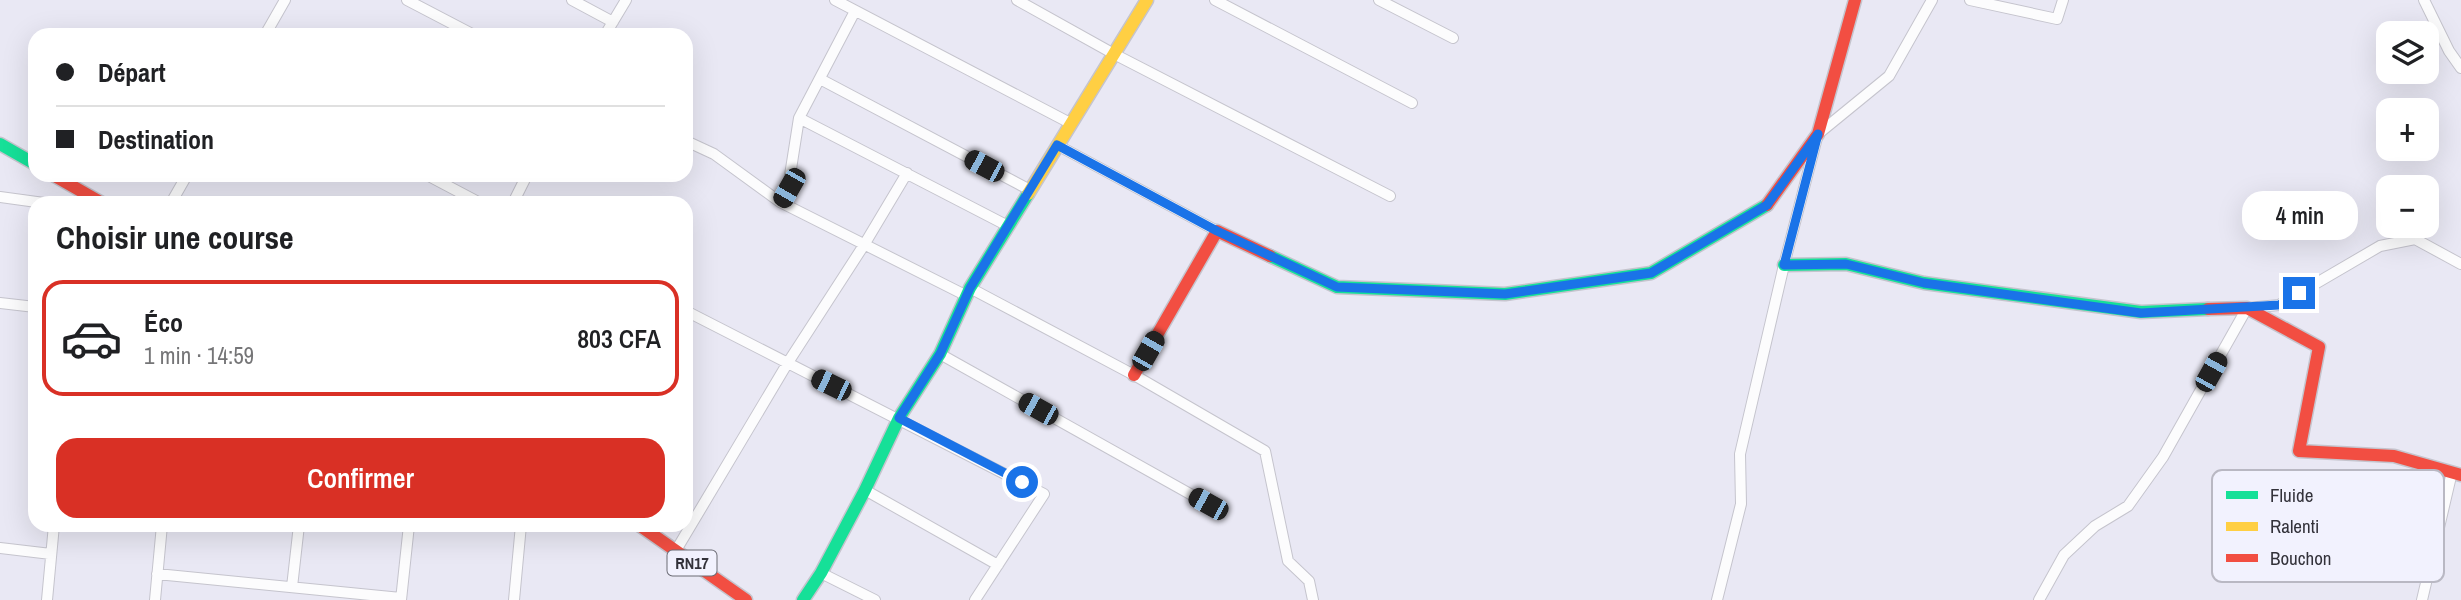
<!DOCTYPE html>
<html lang="fr">
<meta charset="utf-8">
<style>
:root{--surface:#fff;--page:#f2f2f2;--text:#202124;--muted:#757577;--line:#e0e0e0;--accent:#d93025}
body{margin:0;font-family:"Archivo Narrow",sans-serif;background:var(--page);color:var(--text);height:100vh;display:flex;flex-direction:column;font-size:26px;white-space:nowrap}
*{box-sizing:border-box;margin:0}
p{font-size:23px;color:var(--muted)}
.icon{flex:none;width:38px;height:38px;fill:none;stroke:currentColor;stroke-width:2;stroke-linecap:round;stroke-linejoin:round}
.map{position:relative;flex:1;overflow:hidden}
.side{position:absolute;left:28px;top:196px;width:665px;height:336px;display:flex;flex-direction:column;background:var(--surface);border-radius:21px;box-shadow:0 7px 28px #0002}
.side>*{flex:none}
.banner{position:absolute;left:28px;top:28px;width:665px;height:154px;border-radius:21px;box-shadow:0 7px 28px #0002;display:grid;align-content:center;height:154px;padding:0 28px;background:var(--surface)}
.tools{position:absolute;left:2376px;top:21px;display:grid;gap:14px}
.tools a{display:grid;place-items:center;width:63px;height:63px;border-radius:14px;background:var(--surface);box-shadow:0 7px 28px #0002;font-size:35px}
.end{position:absolute;width:32px;height:32px;margin:-16px;border:9px solid #1a73e8;background:#fff;box-shadow:0 0 0 4px #fff}
.from{border-radius:50%}
.bubble{position:absolute;height:49px;border-radius:21px;background:var(--surface);box-shadow:0 7px 28px #0002;font-size:23px;font-weight:600;line-height:49px;text-align:center}
.car{position:absolute;width:21px;height:42px;margin:-21px -10px;border-radius:9px;box-shadow:0 0 5px 2px #0007;background:linear-gradient(#222 24%,#8ab4d8 0 40%,#222 0 76%,#8ab4d8 0 86%,#222 0)}
.banner b{display:flex;align-items:center;gap:24px;height:66px;font-size:26px}
.banner b+b{border-top:2px solid var(--line)}
.banner i{width:18px;height:18px;background:var(--text)}
ul{padding:0;list-style:none}
li{display:flex;align-items:center;gap:21px;height:116px;margin:0 14px 10px;padding:0 14px;border:4px solid transparent;border-radius:21px}
li div{flex:1}
li b{display:block;font-size:26px}
li em{font-style:normal;font-weight:600}
li.on{border-color:var(--accent)}
li>.icon{width:63px;height:63px;stroke-width:1.5}
h2{padding:0 28px;font-size:32px;line-height:84px}
.action{display:flex;gap:14px;margin-top:auto;padding:14px 28px}
.action a{flex:1;height:80px;border-radius:21px;background:var(--accent);color:#fff;font-size:28px;font-weight:600;line-height:80px;text-align:center}
.map>svg:first-child{display:block}
</style>
<div class="map">
<svg width="2461" height="600" viewBox="0 0 2461 600">
<rect width="100%" height="100%" fill="#e9e8f4"/>
<g fill="none" stroke-linecap="round" stroke-linejoin="round">
<g stroke="#c5c4cd" stroke-width="12">
<path id="street" d="M407,0L474,35
M572,0L613,22
M835,0L1070,123
M1017,0L1114,54L1390,196
M1215,0L1412,103
M1379,0L1453,38
M1970,0L2057,19L2063,0
M2424,0L2449,51L2461,68
M855,11L799,118L1008,226
M265,35L285,0
M605,35L626,0
M820,79L1030,190
M686,141L714,154L780,202L967,296
M1057,145L1217,231
M427,175L480,203
M0,197L44,203
M780,202L788,188L799,118
M171,203L187,175
M513,203L527,175
M970,288L1134,375L1265,451L1288,561L1309,581L1313,600
M0,303L35,307
M686,311L1044,494L975,600
M940,354L1208,504
M865,490L998,565
M0,548L51,554
M675,552L787,364L864,245L907,173
M821,573L875,600
M157,574L401,598
M292,587L299,525
M47,600L54,525
M155,600L162,525
M401,600L409,525
M514,600L521,525
M1717,600L1741,504L1740,454L1784,265L1818,134L1889,76L1932,0
M2039,600L2064,555L2095,526L2128,506L2163,457L2247,308L2279,305L2380,246L2415,239L2461,264
M2422,600L2452,472"/>
</g>
<g stroke="#c5c4cd" stroke-width="15">
<path id="fast" d="M0,144L35,164
M1270,256L1337,287L1505,294L1651,273L1767,205
M1784,265L1846,264L1924,283L2141,312L2208,309
M803,600L821,573L865,490L899,418L940,354L970,288L1028,194"/>
</g>
<g stroke="#c5c4cd" stroke-width="15">
<path id="slow" d="M1028,194L1147,0"/>
</g>
<g stroke="#c5c4cd" stroke-width="15">
<path id="jam" d="M53,175L102,203
M1767,205L1818,134L1855,0
M2208,309L2247,308L2319,347L2299,451L2394,456L2461,475
M1134,375L1217,231L1270,256
M639,525L746,600"/>
</g>
<use href="#street" stroke="#fcfcfd" stroke-width="10"/>
<use href="#fast" stroke="#16e098" stroke-width="12"/>
<use href="#slow" stroke="#ffcf43" stroke-width="12"/>
<use href="#jam" stroke="#f24e42" stroke-width="12"/>
</g>
<g fill="none" stroke-linecap="round" stroke-linejoin="round">
<path stroke="#1a73e8" stroke-width="9" d="M1022,482L899,418L940,354L970,288L1057,145L1217,231L1337,287L1505,294L1651,273L1767,205L1818,134L1784,265L1846,264L1924,283L2141,313L2279,305L2299,293"/>
</g>
<g text-anchor="middle" dominant-baseline="central" stroke-width="7" stroke-linejoin="round" paint-order="stroke">
<rect fill="#f2f2fe" stroke="#6c6c75" stroke-width="2" x="667.5" y="550.5" width="49" height="25" rx="5"/>
<g font-size="16" font-weight="bold" fill="#33323a">
<text x="692" y="563">RN17</text>
</g>
</g>
<rect x="2212" y="470" width="232" height="112" rx="10" fill="#f2f2fe" stroke="#b9b8c3" stroke-width="2"/>
<rect x="2226" y="491" width="32" height="8" fill="#16e098"/>
<rect x="2226" y="522" width="32" height="9" fill="#ffcf43"/>
<rect x="2226" y="554" width="32" height="8" fill="#f24e42"/>
<g font-size="19" fill="#33323a">
<text x="2270" y="502">Fluide</text>
<text x="2270" y="533">Ralenti</text>
<text x="2270" y="565">Bouchon</text>
</g>
</svg>
<div class="tools">
<a><svg class="icon" aria-label="layers" viewBox="0 0 24 24"><path d="M12 4l9 5-9 5-9-5zM3 14l9 5 9-5"/></svg></a>
<a>+</a>
<a>−</a>
</div>
<i class="end from" style="left:1022px;top:482px"></i>
<i class="end" style="left:2299px;top:293px"></i>
<div class="bubble" style="left:2242px;top:191px;width:116px">4 min</div>
<i class="car" style="left:984px;top:166px;rotate:298deg"></i>
<i class="car" style="left:789px;top:188px;rotate:210deg"></i>
<i class="car" style="left:1148px;top:351px;rotate:30deg"></i>
<i class="car" style="left:2211px;top:372px;rotate:29deg"></i>
<i class="car" style="left:831px;top:385px;rotate:296deg"></i>
<i class="car" style="left:1038px;top:409px;rotate:299deg"></i>
<i class="car" style="left:1208px;top:504px;rotate:299deg"></i>
<div class="banner">
<b><i class="from"></i>Départ</b>
<b><i></i>Destination</b>
</div>
<section class="side">
<h2>Choisir une course</h2>
<ul>
<li class="on"><svg class="icon" aria-label="car" viewBox="0 0 24 24"><path d="M5 17H2v-5l4-1 3-4h7l3 4 3 1v5h-3M9 17h6M6 11h13"/><circle cx="7" cy="17" r="2"/><circle cx="17" cy="17" r="2"/></svg><div><b>Éco</b><p>1 min · 14:59</p></div><em>803 CFA</em></li>
</ul>
<div class="action"><a>Confirmer</a></div>
</section>
</div>
